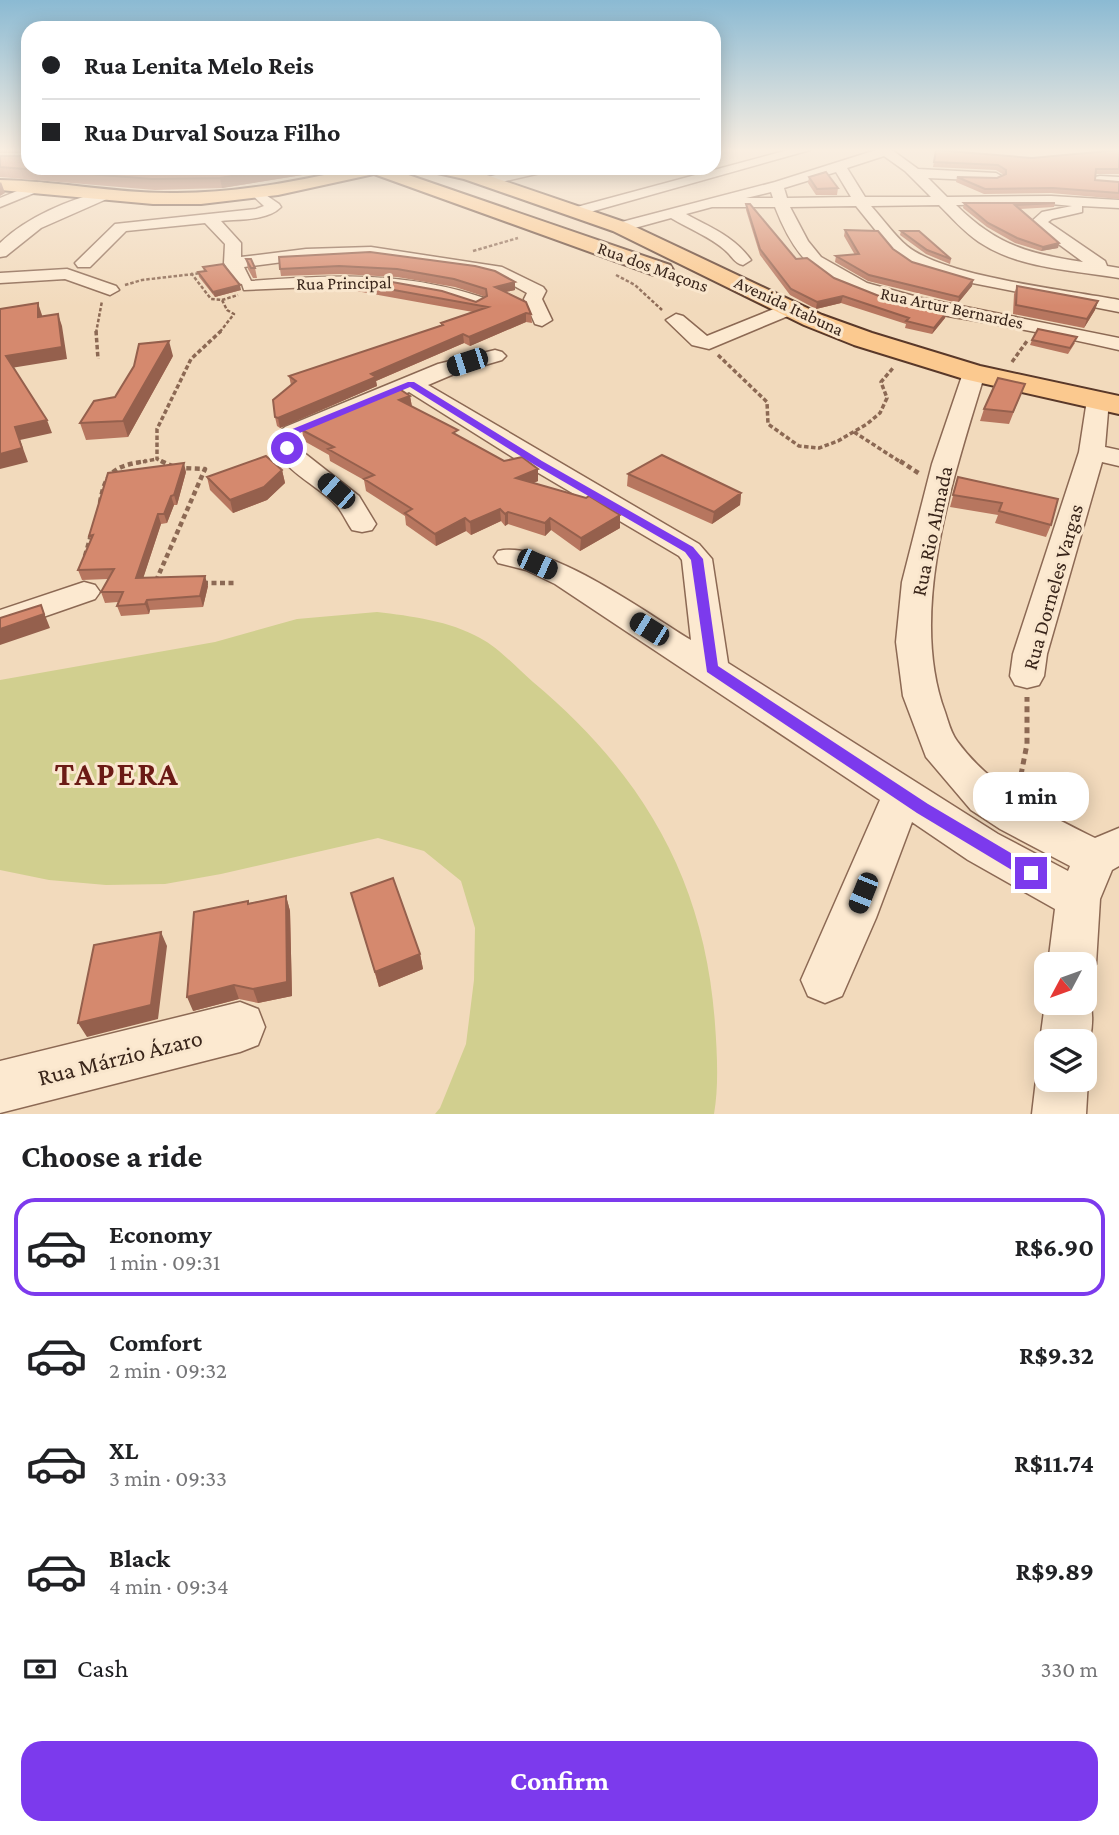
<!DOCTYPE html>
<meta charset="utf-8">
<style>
:root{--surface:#fff;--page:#f2f2f2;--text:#202124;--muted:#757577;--line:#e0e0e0;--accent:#7c3aed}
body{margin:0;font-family:"Crimson Pro",serif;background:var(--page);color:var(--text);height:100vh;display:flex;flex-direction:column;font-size:26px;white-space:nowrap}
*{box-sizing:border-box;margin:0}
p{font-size:23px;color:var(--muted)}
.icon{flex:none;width:38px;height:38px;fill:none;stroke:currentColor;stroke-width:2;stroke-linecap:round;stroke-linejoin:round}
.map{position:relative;height:1114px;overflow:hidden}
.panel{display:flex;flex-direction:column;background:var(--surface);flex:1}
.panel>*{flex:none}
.guide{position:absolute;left:21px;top:21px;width:700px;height:154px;border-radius:21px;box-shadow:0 4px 18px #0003;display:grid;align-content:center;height:154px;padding:0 21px;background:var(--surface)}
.needle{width:46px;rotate:229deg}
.fabs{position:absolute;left:1034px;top:952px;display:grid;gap:14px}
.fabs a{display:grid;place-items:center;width:63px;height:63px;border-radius:14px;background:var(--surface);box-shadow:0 4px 18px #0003;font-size:35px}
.end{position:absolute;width:32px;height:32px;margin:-16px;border:9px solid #7c3aed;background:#fff;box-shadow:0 0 0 4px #fff}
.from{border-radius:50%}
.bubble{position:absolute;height:49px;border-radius:21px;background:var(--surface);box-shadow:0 4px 18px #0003;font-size:23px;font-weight:700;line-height:49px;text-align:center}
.car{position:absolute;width:21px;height:42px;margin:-21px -10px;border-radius:9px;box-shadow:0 0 5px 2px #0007;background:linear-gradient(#222 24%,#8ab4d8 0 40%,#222 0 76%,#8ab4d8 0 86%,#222 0)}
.guide b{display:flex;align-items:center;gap:24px;height:66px;font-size:26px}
.guide b+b{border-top:2px solid var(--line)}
.guide i{width:18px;height:18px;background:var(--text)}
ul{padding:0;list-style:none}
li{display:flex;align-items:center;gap:21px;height:98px;margin:0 14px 10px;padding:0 7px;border:4px solid transparent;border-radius:21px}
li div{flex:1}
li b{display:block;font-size:26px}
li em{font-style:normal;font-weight:700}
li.current{border-color:var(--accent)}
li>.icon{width:63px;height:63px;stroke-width:1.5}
h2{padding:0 21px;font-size:32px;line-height:84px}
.pay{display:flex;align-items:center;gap:18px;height:77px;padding:0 21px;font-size:26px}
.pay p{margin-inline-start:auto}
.action{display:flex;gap:14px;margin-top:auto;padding:14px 21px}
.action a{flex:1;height:80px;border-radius:21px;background:var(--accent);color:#fff;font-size:28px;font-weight:700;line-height:80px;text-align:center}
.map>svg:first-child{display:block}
</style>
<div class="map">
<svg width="1119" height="1114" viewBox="0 0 1119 1114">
<rect width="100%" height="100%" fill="#f2dabc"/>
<path fill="#d1cf8f" d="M377,612C411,616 450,621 480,638C499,648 517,668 533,682C643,774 705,880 715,1024C717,1052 719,1086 714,1114H435L440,1108L466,1044L474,980L475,928L461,881L424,851L378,838L221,874L165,884L106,885L49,880L0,870V680L215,642L297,619Z"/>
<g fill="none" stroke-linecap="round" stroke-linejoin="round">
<g stroke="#8c6954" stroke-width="3">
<path id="minor" d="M788,150H810L583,214H573L571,211L573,208Z
M876,150H892L918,169L996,173L1003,177L996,181L928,178L947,197L1051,196L1119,200V208L1082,206V212L1052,219L1048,222L1105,261L1107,266L1119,268V278C1073,270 1019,269 979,242C964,232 952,218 939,205L871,206C883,219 894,235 907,246C945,277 1067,290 1119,300V312L957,280L912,265L894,253L856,206L790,207L808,241L821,257L867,283L921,298L1119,338V350C1079,341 1039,332 998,325C942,314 861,306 815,269C796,254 784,230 775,207H712L686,214C711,228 734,236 751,260L743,265C734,263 732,256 726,251C711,237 689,229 671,218L620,232L612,227L614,224L775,182ZM884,156L905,171L931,197H865L847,168ZM836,172L851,197L787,198L784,188ZM771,192L773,198H746ZM1051,204L1072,206L1042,212L1032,221L1034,226L1083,262C1029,254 996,245 956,205Z
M941,150H1111L1105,154L1030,160L947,154Z
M527,168H551L549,171L488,185L481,181L483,178Z
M1100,176L1119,177V185L1095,183V177Z
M39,182L44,183V189L0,207V198Z
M257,189L279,204L281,207C267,221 240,219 221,221L241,243V257L306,249L371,247L502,267L543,287L546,291L542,299L552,320L542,326L535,324L524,299L527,293L496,276L476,271L371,257L306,259L244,267L251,281C334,275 404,271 484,298L486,302L477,308L443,296L393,287L337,286L244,290L242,284L237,283L224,263L225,244L205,223L126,231L90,267H78L75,263L115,224L256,209L264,206L250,193Z
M104,191L111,195L109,198L41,228L6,256L0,257V243C27,217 68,200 104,191Z
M67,269L116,286L119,290L110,295L65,279L0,283V273Z
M781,306L791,312L788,316L709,349L692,345L666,320L676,314L683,316L707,336Z
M495,350L502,352L506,356L502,360L454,374L428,385L699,544L712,559L728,663L998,834L1068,871L1070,866L1000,829L971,810L926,757L903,696L896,642L902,582L932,464L963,373L966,368H982L985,373C955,473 907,610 945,712C948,721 951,733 957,741C992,789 1043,812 1095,838L1119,828V866L1112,870L1100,899L1096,964L1089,980L1085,981V964H1048L1055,909L968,860L912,822L876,918L842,996L825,1003L808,996L801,980L880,800L555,584L526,570L498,563L494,557L498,551C546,539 649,615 691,640L682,560L679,556L530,468L409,392L298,441L303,452L359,496L376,524L372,530L362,532L352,530C347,523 343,513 337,506C318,484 279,471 273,439L285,427L438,364Z
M1098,393L1106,395L1109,400L1105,447L1119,450V466L1102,462L1047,654L1044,676L1039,685L1027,688L1015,685L1010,676L1013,654L1079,452L1087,400L1090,395Z
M84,582L95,585L100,592L95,599L0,632V610Z
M1085,986C1095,1007 1094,1032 1085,1054V1041H1046V1057L1040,1041L1046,996V1003H1085Z
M240,1002L258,1009L265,1027L258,1045L240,1052L0,1113V1061Z
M1046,1060V1080H1085V1072L1088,1080L1086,1114H1032L1036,1080Z"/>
</g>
<g stroke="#593829" stroke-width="4">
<path id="major" d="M357,168H388L670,265L673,270L670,275H654L374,174L278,195L201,204H153L0,190V180C59,181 117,194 177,193C238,193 298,181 357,168Z
M431,168H461L475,171L627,223L822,315L872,333L980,366L1119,396V414L964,379L854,345L804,325L613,231L464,179L433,172Z"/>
</g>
<path stroke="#8c6954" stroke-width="2.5" stroke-dasharray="3.5 2" stroke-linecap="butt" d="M473,251L518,238
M191,273L211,299L222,300L227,310L234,314L219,333
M616,275L635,285L662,310
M125,285L142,280L202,273
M222,300L238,295
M96,333L102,301"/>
<path stroke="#8c6954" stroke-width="3.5" stroke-dasharray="4.5 2.5" stroke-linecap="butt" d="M96,331L98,359
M718,355L767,402L768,424L799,446L819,448L838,441L867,424L880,413L887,398L881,382L893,368
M1012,362L1027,341
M854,432L902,463
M136,463L157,459
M165,463L157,459V429L191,359L221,331"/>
<path stroke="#8c6954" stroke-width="4.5" stroke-dasharray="5 3.5" stroke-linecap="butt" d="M161,461L174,467
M900,461L920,474
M100,503C105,471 115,466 146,461
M85,556L91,535
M156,581L205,469L183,468
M203,583H236"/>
<path stroke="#8c6954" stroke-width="5" stroke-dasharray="6 4.5" stroke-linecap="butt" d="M1019,785L1027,744V697"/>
<use href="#minor" fill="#fce9d0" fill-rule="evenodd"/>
<use href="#major" fill="#fbc98f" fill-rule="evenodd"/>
</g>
<path fill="#b7765f" d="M0,150H28V168H346L222,188L155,190L0,177V156H27V153H0Z
M936,150L1032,158L1119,150V174H1096L1095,180L1119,182V199L1051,193L984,194L956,182L957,177L997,178L1004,175L996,170L933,167Z
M809,177L838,188L837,195H816L808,183Z
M964,203H1055L1054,207L1020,209L1059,243L1058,248L1041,251L1015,243L987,227L963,208Z
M746,204L796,259L834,278L879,296L947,312L945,318L932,334L905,328L906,324L841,303L816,309L790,295L760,255L746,210Z
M845,230L893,249L912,262L973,280L972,286L958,303L868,281L835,262L836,256L855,255L844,236Z
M901,231L951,259L950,264L926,254L900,235Z
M370,252L515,282V290L506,292L531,314L532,323L526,322L470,346L464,343L376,381L377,386L280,428L277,426L275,417L291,385L289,376L441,326V323L473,312L345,289L344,281L476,302L486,297L455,287L397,277L340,274L281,276L280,269Z
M246,259L255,268L257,278H253L248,269Z
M203,267L241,290L215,297L199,277L198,272L204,271Z
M1017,286L1098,301L1095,310L1084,328L1013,314L1014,294Z
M1032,340L1075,343L1068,354L1030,345Z
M173,356L128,437L86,440L80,423Z
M1025,384L1009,424L980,421L984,409Z
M410,396L412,407L458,436L538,481L533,483L620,515V528L580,551L551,530L545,536L508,524L505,526L501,521L471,535L466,531L436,546L406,525L405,516L366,491L364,480L330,461L329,455L304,441L302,430Z
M282,470L285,483L267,500L233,513L210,490L207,477Z
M186,472L177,505H174L167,523L161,524L143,578L208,586L203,607L150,610L149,614L121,616L117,606L118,602L105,603L101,592L108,579L82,580L78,570L91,541L89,536Z
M628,474L741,493L740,505L712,524L627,486Z
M958,477L1051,525L1046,537L995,523L998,515L950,507Z
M351,893L420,954L423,969L379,987Z
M286,896L290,911L292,996L258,1003L239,999L193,1011L249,903Z"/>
<path fill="#95604d" d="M280,168H346L222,188L220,178Z
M1,182L5,193L0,196V183Z
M1059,243L1058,248L1041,251L1043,247Z
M973,280L972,286L958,303L959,297Z
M515,282V290L496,294L495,287Z
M240,285L241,290L215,297L213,292Z
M843,296L841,303L816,309L817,302Z
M1098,301L1095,310L1084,328L1087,319Z
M38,303L42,315V329L38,317Z
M947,312L945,318L932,334L934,328Z
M526,313V322L470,346L469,337Z
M58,314L62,326L67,359L11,368L6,356Z
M463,334L464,343L376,381L377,386L280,428L278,418L371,374Z
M169,341L173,356L128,437L123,421Z
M410,396L412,407L399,400Z
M47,420L52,433L20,440L28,462L0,469V454L15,427Z
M184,463L186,472L177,505L174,495Z
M538,469V481L516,490V478Z
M282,470L285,483L267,500L233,513L230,500Z
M741,493L740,505L712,524L714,512Z
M171,496L174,505L167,523L164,514Z
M500,509L501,521L471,535L470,522Z
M508,512V524L505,526V514Z
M158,514L161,524L140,588L136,578Z
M620,515V528L580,551L581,538Z
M465,518L466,531L436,546L435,534Z
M550,518L551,530L545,536V523Z
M205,576L208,586L203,607L200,596Z
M147,600L150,610L149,614L145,604Z
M41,605L50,628L0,645V629Z
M286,896L290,911L292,996L258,1003L253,989Z
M161,932L167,946L158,1019L87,1037L78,1023Z
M420,954L423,969L379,987L375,972Z
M234,985L239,999L193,1011L187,997Z"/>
<path fill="#d5896e" stroke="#95604d" stroke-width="2" d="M27,150H28V168H280L220,178L152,179L0,167V156H27Z
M936,150L1032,158L1119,150V169H1096L1095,180L1119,182V193L1053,188L985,189L957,177L997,178L1006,174V170L998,165L934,162Z
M826,172L838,188L817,189L809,177Z
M964,203H1055L1015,205L1059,243L1043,247L1017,238L988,223Z
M746,204H750L796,259L807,258L834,278L879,296L947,312L934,328L906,321L909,318L843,296L817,302L791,289L760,249Z
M845,230L878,231L893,249L912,262L973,280L959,297L869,275L836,256L859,254Z
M901,231H919L951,259L927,250Z
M370,252L475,266L495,271L515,282L495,287L526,302L531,314L526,313L469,337L463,334L371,374L376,377L278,418L275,417L273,400L296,381L289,376L443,325L441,323L488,307L344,281L392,282L442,291L476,302L487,296L486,289L454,279L397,269L339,266L280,269L279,257Z
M246,259H251L255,268H251Z
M223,264L240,285L213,292L198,272L206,271L203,267Z
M1017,286L1098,301L1087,319L1016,305Z
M38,303V317L58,314L62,347L6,356L47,420L15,427L22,448L0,454V309Z
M1038,329L1077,337L1070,348L1032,340Z
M169,341L123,421L80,423L94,401L115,397L134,366L139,344Z
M998,378L1025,384L1013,412L984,409Z
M398,388L410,396L399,400L458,430L453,433L504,461L522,457L538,469L516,478L586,498L589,496L620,515L581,538L550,518L545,523L508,512L505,514L500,509L470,522L465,518L435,534L405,513L412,509L364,479L374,475L328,449L334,447L302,430Z
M662,455L741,493L714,512L628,474Z
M266,456L282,470L264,487L230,500L207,477Z
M184,463L174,495L171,496L164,514H158L136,578L205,576L200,596L147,600L145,604L117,606L123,592H101L114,569L78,570L93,535L89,536L108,473Z
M958,477L1058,499L1051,525L999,511L1002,503L953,495Z
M41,605L44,614L0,629V618Z
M393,878L420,954L375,972L351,893Z
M286,896L287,982L253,989L234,985L187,997L194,912L248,901V904Z
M161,932L151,1005L78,1023L94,945Z"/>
<linearGradient id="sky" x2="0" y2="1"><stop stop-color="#8bbad3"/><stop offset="0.49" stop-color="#f9eee1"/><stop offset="1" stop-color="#f9eee1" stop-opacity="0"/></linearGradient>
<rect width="1119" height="306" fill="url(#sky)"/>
<path fill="#7c3aed" d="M408,382H414L542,461L693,547L703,559L718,666L928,804L1036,868L1039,873L1036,878L1031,880L1025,878L917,813L707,672L691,560L685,552L535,465L410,387L297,434L290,440V450L282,448L280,439L290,430Z"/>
<g text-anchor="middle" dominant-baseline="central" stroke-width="6" stroke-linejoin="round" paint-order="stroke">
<g font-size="18" fill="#39251a" stroke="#f9e6cd">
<text transform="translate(653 267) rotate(20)">Rua dos Maçons</text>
<text transform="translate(344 283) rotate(-1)">Rua Principal</text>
<text transform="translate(789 306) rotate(25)">Avenida Itabuna</text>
<text transform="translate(952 308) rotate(12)">Rua Artur Bernardes</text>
</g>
<g font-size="21" fill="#39251a" stroke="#f9e6cd">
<text transform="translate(932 531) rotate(-78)">Rua Rio Almada</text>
<text transform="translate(1053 587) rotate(-74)">Rua Dorneles Vargas</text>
</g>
<g font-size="24" fill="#39251a" stroke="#f9e6cd">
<text transform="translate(120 1057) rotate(-14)">Rua Márzio Ázaro</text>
</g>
<g font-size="33" font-weight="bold" letter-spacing="2" fill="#6b1a15" stroke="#f9e6cd">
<text x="117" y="773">TAPERA</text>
</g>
</g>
</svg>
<div class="fabs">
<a><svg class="needle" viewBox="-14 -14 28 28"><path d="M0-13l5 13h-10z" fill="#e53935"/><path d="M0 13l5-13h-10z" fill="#757577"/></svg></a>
<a><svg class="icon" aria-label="layers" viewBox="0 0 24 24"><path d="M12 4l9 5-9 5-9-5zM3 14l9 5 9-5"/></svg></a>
</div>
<i class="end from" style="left:287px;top:448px"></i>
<i class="end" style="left:1031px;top:873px"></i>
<div class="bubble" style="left:973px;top:772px;width:116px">1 min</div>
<i class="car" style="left:467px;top:362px;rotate:252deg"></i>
<i class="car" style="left:336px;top:491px;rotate:311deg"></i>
<i class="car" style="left:537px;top:564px;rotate:115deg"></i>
<i class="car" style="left:649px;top:629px;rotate:302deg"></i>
<i class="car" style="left:863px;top:893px;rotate:202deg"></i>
<div class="guide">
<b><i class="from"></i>Rua Lenita Melo Reis</b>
<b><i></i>Rua Durval Souza Filho</b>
</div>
</div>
<section class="panel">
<h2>Choose a ride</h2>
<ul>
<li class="current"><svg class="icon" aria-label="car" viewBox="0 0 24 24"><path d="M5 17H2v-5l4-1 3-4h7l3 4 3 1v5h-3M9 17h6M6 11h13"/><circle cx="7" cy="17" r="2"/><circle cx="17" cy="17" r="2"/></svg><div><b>Economy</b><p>1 min · 09:31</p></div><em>R$6.90</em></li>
<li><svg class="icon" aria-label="car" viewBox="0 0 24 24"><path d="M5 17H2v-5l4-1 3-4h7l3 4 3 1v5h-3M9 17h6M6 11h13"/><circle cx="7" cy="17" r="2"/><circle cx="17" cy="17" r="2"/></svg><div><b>Comfort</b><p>2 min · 09:32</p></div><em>R$9.32</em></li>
<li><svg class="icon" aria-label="car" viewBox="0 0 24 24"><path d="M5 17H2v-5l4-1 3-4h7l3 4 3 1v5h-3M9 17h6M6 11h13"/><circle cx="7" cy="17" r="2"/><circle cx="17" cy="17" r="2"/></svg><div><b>XL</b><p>3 min · 09:33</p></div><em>R$11.74</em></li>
<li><svg class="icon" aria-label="car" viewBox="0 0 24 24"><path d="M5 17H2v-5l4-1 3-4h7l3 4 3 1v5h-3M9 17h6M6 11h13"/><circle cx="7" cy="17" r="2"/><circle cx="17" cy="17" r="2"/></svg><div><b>Black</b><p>4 min · 09:34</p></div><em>R$9.89</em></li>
</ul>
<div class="pay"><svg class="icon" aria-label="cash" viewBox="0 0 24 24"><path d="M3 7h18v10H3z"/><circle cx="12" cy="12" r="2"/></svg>Cash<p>330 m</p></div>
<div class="action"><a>Confirm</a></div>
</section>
